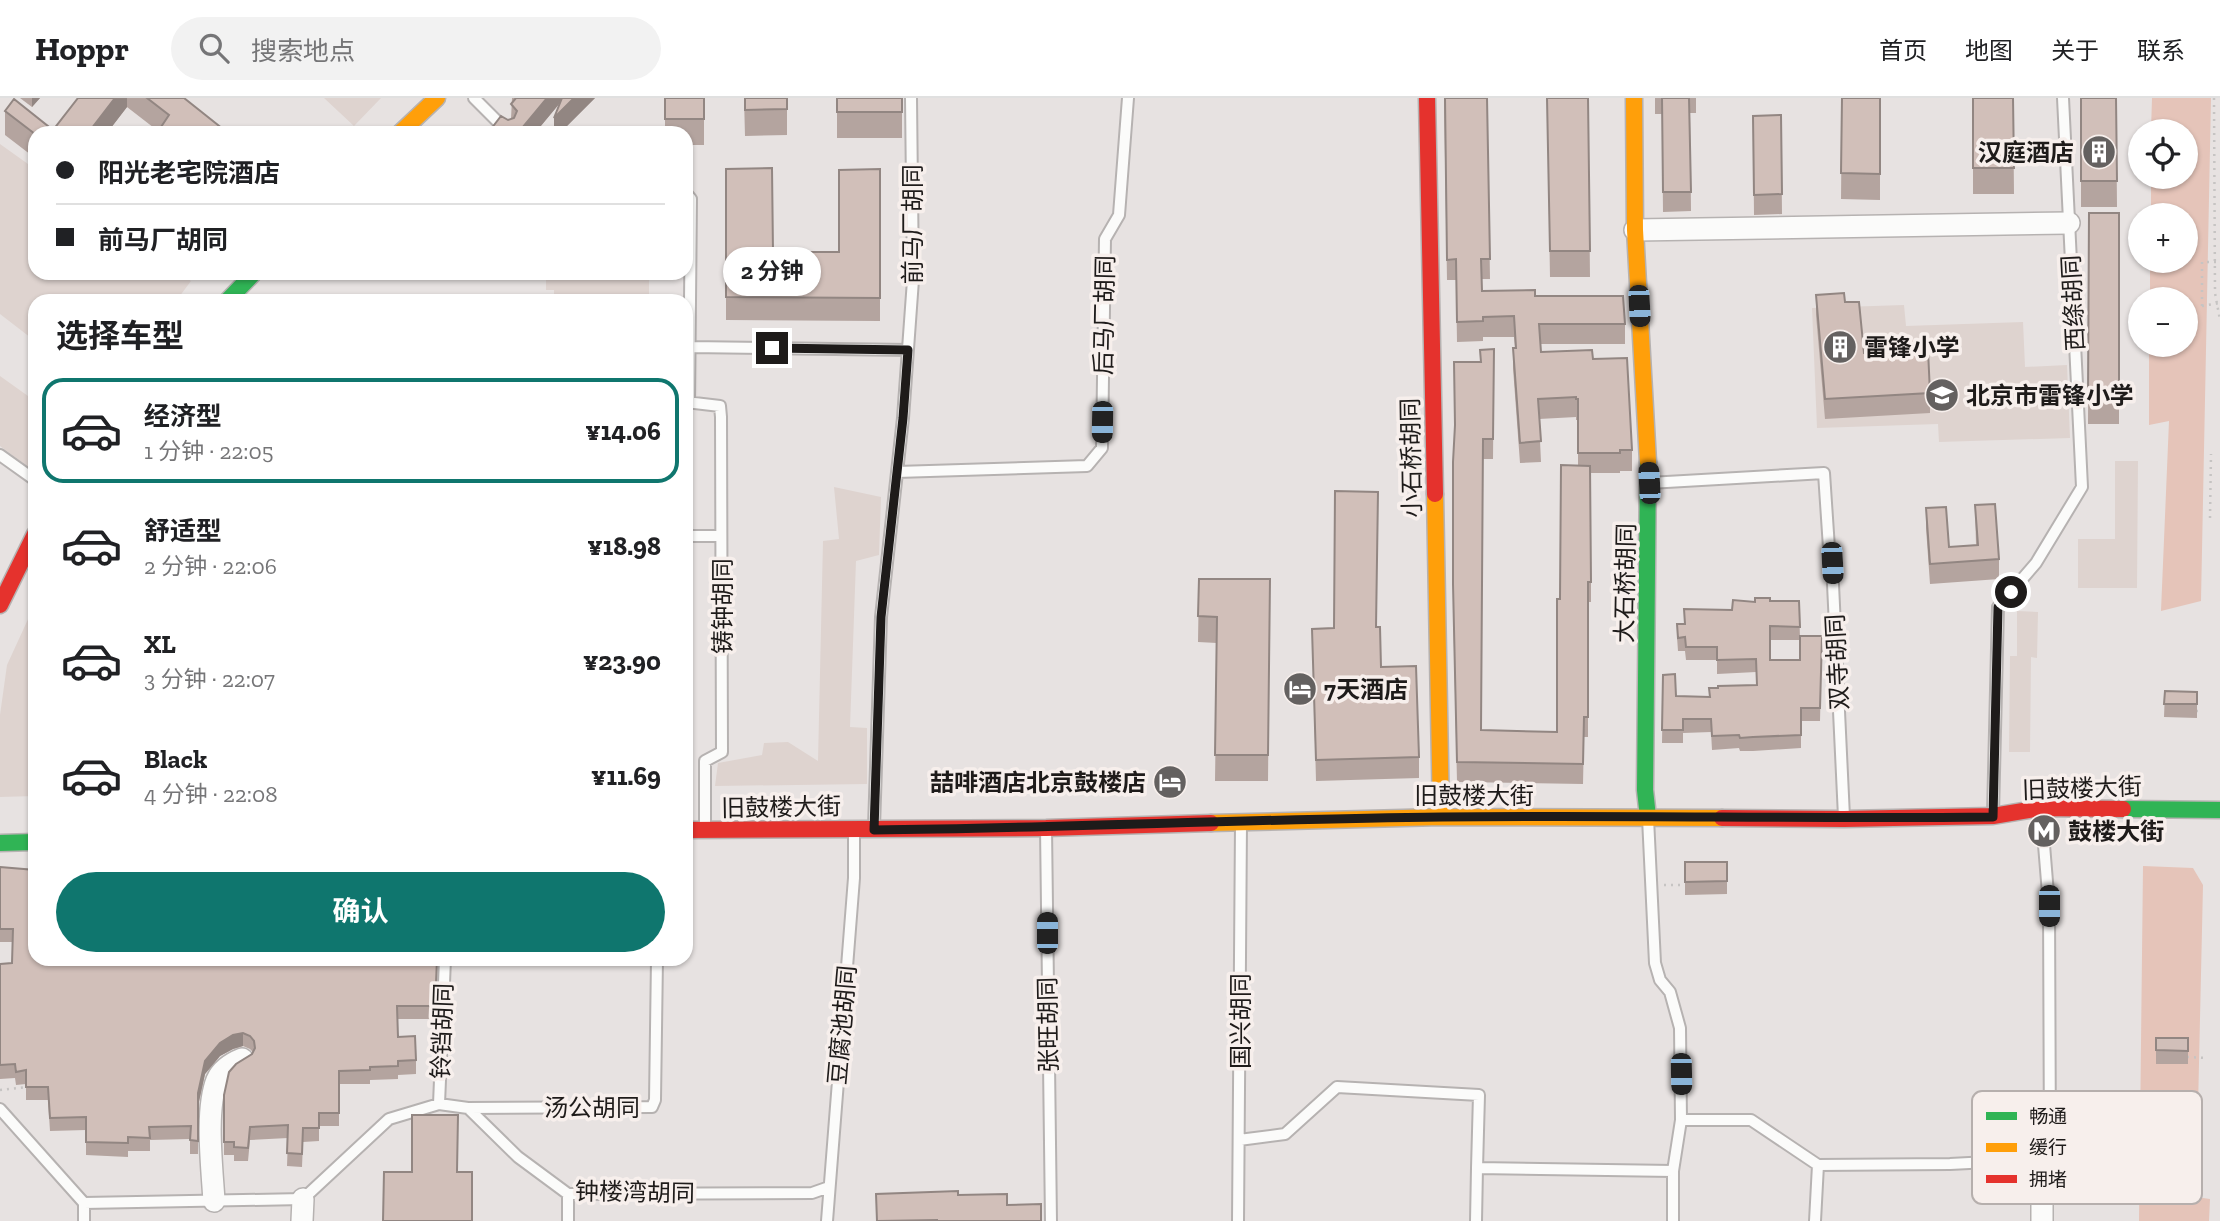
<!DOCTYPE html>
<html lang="zh">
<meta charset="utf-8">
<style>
:root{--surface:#fff;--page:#f2f2f2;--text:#202124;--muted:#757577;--line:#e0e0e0;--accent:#0f766e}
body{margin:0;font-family:"Zilla Slab","Noto Sans SC",serif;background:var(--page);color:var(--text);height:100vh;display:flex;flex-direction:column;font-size:26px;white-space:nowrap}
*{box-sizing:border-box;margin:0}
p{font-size:23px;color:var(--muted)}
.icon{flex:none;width:38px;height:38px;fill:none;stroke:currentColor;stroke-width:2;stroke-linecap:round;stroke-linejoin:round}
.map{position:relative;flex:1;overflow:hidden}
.side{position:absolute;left:28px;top:196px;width:665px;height:672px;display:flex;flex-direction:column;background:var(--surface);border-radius:21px;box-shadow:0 2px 5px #0004}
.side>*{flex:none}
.top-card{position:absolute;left:28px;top:28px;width:665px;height:154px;border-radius:21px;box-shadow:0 2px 5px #0004;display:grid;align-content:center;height:154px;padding:0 28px;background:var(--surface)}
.fabs{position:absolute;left:2128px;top:21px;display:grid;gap:14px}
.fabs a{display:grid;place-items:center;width:70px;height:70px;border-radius:50%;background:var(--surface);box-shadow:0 2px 5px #0004;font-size:35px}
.end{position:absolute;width:32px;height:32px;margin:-16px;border:9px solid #1e1b1a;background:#fff;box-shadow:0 0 0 4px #fff}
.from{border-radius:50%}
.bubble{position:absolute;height:49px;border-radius:24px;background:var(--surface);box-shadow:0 2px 5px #0004;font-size:23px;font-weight:700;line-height:49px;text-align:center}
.car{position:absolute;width:21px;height:42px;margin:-21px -10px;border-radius:9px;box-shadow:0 0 5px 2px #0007;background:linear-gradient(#222 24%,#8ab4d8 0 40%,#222 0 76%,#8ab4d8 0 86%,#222 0)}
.top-card b{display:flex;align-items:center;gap:24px;height:66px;font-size:26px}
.top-card b+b{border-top:2px solid var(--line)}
.top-card i{width:18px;height:18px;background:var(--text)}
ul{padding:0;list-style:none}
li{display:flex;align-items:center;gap:21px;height:105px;margin:0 14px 10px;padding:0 14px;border:4px solid transparent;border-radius:21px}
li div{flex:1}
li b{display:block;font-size:26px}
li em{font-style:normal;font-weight:700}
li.active{border-color:var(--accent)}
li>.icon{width:63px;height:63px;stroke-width:1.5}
h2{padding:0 28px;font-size:32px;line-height:84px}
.button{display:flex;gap:14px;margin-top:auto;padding:14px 28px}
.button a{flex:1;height:80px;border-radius:42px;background:var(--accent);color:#fff;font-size:28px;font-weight:700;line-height:80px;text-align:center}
header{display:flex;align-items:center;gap:42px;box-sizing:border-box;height:98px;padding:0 35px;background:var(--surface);border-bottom:2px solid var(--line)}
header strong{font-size:33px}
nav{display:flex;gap:38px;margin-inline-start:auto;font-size:24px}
.search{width:490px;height:63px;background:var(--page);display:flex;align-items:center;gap:18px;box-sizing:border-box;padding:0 24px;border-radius:38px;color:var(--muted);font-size:26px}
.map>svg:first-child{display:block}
</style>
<header>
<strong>Hoppr</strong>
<div class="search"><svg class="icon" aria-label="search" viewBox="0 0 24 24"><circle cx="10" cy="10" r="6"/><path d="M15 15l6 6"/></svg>搜索地点</div>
<nav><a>首页</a><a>地图</a><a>关于</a><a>联系</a></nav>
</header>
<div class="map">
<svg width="2220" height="1123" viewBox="0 0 2220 1123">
<rect width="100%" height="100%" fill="#e7e2e1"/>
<path fill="#ded3cf" d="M324,0H381L354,28Z
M0,46L35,71V175H179L191,183L176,203H35V243L0,216Z
M546,175H649V203H554V192H546Z
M1904,207L1906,228L2023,224L2025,269L2067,267L2070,340L1939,344L1938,326L1817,330L1812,210Z
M0,278L35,303V374L0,348Z
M2115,363H2138L2137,490H2078V441H2115Z
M834,389L881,399L879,457L856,463L850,629L867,630V686L715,688L718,665L762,657L764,645L788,644L818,663L823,443L839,441Z
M35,506V698L0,699V617L7,567Z
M2017,513L2038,514L2037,560L2031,559L2030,654H2009L2010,558H2017Z"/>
<path fill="#e5c4b9" d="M2152,0H2211L2201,503L2161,513L2169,323L2149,327V247H2186V201H2150V163H2186V117H2151V79H2186V33H2151Z
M2143,768L2193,770L2203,787L2196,1099L2210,1101L2209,1123H2139Z"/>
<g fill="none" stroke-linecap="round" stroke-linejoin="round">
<g stroke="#b6b2b1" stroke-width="14">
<path id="lane" d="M474,0L509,35
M686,95L691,101L689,305
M690,249L908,252
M686,304L720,308L721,319L722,654L705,663V730
M0,357L35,382
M897,374L1087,368L1102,350L1105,141L1119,117L1128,0
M1649,385L1824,375L1830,465H1832L1844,719
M686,438H721
M1993,716L1998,509L2036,465L2082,389L2063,0
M1648,720L1655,865L1660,882L1670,894L1680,930L1681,1022L1673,1073V1123
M874,729L881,519L903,320L913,182L911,0
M1046,730L1051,1123
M439,1006L445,861
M468,1010L652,1009L655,1002L657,861
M0,1011L84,1105L303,1101L389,1021L439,1006L468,1010L518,1059L568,1096L812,1095L829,1089
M1681,1022H1751L1818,1067L1950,1066L2027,1062L2050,1054L2049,808L2041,710
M1239,1042L1285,1036L1337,989L1479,997L1477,1070L1673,1073
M568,1096V1123
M84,1105V1123
M827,1123L854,780V734
M1238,1123L1241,726
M1476,1123L1477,1070
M1815,1123L1818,1067"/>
</g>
<g stroke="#b6b2b1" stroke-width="24">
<path id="street" d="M1635,132L2069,125
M2027,1062L2042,1095V1123
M214,1103C212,1069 205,1012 217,982C222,971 232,965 242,961
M302,1123L303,1101"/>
</g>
<g stroke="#b6b2b1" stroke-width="19">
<path id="fast" d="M227,203L254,175
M1648,364L1645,692L1648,719
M2123,711L2220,712
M0,745L35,744"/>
</g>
<g stroke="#b6b2b1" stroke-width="19">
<path id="slow" d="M1634,0L1635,132L1648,364
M400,35L437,0
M1435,396L1441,719
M1211,725L1441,719L1722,720"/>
</g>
<g stroke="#b6b2b1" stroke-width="19">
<path id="jam" d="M1427,0L1435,396
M0,507L35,436
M1722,720L1844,721L1993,718L2041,710L2123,711
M686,732L1046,730L1211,725"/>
</g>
<path stroke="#c6c4c3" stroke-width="2.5" stroke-dasharray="2 5" stroke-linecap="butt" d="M2214,0L2215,195L2220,222
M2202,208L2220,205
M2210,420L2211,356
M2196,613H2203
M1664,787H1685
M2187,959L2208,960
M0,992L28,989"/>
<use href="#lane" stroke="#fbfbfa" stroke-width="10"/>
<use href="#street" stroke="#fbfbfa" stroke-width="21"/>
<use href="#fast" stroke="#30b455" stroke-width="16"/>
<use href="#slow" stroke="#ff9f0a" stroke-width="16"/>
<use href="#jam" stroke="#e5322d" stroke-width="16"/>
<path stroke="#c6c4c3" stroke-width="2.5" stroke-dasharray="2 5" stroke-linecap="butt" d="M2202,208V164H2220"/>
</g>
<path fill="#b4a49f" d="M20,0H40L32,9Z
M78,0H184L158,33L127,9L107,35H35V60L5,37V13L53,32Z
M512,0H595L560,35H554L560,5L535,35L508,22L511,21Z
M665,0H704V47H686V35H665Z
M744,0H787V37L745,38Z
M837,0H902V40H837Z
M1444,0H1487L1490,181H1482V193L1535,198L1625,226V246H1540L1541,254L1593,261L1632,352V373H1620V375H1591V504H1588V639H1584L1583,686L1457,684L1453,506L1480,264V252L1494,251L1493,361H1483L1481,632L1557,634L1560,501L1578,368V322H1576V319L1539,321L1541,364L1520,365L1513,270V250H1515L1514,239H1483V243L1457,244L1456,182H1447Z
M1547,0H1588L1590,179H1550Z
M1655,0H1696V15H1690L1691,113L1663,114L1662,16H1655Z
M1842,0H1880V102L1841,101Z
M1973,0H2013L2014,96H1973Z
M2081,0H2116L2117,109H2081Z
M1781,17L1782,116L1754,117L1753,18Z
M726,71L773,154H839L880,71V223L726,222Z
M2089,115H2119V326H2088Z
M1816,197L1845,204L1864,255L1930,295V315L1825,321L1816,217Z
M1975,407L1999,461V481L1930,486L1926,430V410L1949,449L1976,447Z
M1199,481H1270L1268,683H1215L1217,545L1198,544Z
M1770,503H1799L1800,542H1770V562H1800L1822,538L1820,623H1801V650L1753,653H1740L1739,650L1712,652L1711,634L1683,635V645H1662L1663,577L1676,598L1709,599L1756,587V574L1717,576V562H1686L1685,553H1678L1677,539L1684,526L1755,504Z
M1377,529L1381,569L1419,659V680L1316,683L1312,531Z
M2165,593L2197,594V620L2164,619Z
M1685,764H1727V796L1685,797Z
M0,769L35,861H437L435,921H397L398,939L416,962V976L398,977V981L370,982V986H339V1028H319V1043L303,1044L302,1069L287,1068L288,1040L250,1042L248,1063H234V1057H224V997L253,954L250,951L243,948L233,951L220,958L205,976L198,1008V1056H190V1041L150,1042V1053H128V1059L86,1057V1032L50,1033L48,1002H26V986L16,987L15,980L0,981V866L12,865V844H0Z
M2156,940H2188V966H2156Z"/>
<path fill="#928682" d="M32,0H40L32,9Z
M115,0H127V9L107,35H88Z
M547,0H564L535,35H518Z
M574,0H595L560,35H554V20Z
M243,935V948L233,951L220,958L205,976L198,1008V1056V995L205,963L220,945L233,937Z"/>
<path fill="#d1bfb9" stroke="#928682" stroke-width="2" d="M78,0H115L88,35H35V36L5,13L14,1L53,32Z
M147,0H184L228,35H157L169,17Z
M516,0H547L518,35H488L501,18L508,22L514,20L517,13L511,6Z
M562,0H574L554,20Z
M665,0H704V21H665Z
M745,0H787V11L745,12Z
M837,0H902V14H837Z
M1445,0H1487L1490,161H1481L1482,193L1535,192V198H1623L1625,226H1539L1541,254L1592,252L1593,261L1627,260L1632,352H1620V355H1578V301H1576V299L1538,301L1541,343L1520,345L1513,250H1516L1514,218L1483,219V223L1457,224L1456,161L1447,162Z
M1547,0H1588L1590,153H1550Z
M1662,0H1689L1691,94H1663Z
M1842,0H1880V76L1841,75Z
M1973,0H2013L2014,70H1973Z
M2081,0H2116L2117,83H2081Z
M1781,17L1782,96L1754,97L1753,18Z
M454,30L465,35H452Z
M772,70L773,154H839V72L880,71V200L726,199V71Z
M2089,115H2119V299L2088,300Z
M1844,195L1845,204H1859L1864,255L1928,252L1930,295L1825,301L1816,197Z
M1494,251L1493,341H1483L1481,632L1557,634V501H1560L1561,367L1590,368L1591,484H1588V619H1584L1583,666L1457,664L1453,486V364L1455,327L1454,264H1481L1480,252Z
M1335,393L1378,394L1376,529H1380L1381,569L1416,568L1419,659L1316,662L1312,531L1334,530Z
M1995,406L1999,461L1930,466L1926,410L1946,409L1949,449L1978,447L1975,407Z
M1199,481H1270L1268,657H1215L1217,519L1198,518Z
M1755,500H1770V503H1799L1800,529L1770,528V562H1800V538H1822L1820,610H1801V637L1753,639L1740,640L1739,637L1712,638L1711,621H1683V632H1662L1663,577L1675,576L1676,598L1710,599L1709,590H1718V588L1757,587L1756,561L1717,562V549H1686L1685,539L1678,540L1677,526H1685L1684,511L1732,512L1733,502L1755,504Z
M2165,593L2197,594V606H2164Z
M1685,764H1727V783L1685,784Z
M0,769L35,772V861H437L435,908H397L398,939L415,938L416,962L398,963V968L370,969V972L339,973V1015H319V1030H303L302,1056L287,1055L288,1027L250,1029L248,1050L234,1049V1044H224V997L229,974L236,966L252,956L255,950L254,943L250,938L243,935L233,937L220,945L205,963L198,995V1043L190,1042L191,1028L149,1029L150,1040L128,1039V1045L86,1044V1019L50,1020L48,989H26V972L16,974L15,966L0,967V866L12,865L13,831H0Z
M2156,940H2188V953L2156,952Z
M412,1017H458L457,1074H472V1123H383L384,1074H412Z
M958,1093V1097L1007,1096V1107L1041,1106V1123H937V1122L877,1123L876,1096Z"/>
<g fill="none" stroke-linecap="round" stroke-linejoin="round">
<path stroke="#1e1b1a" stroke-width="9" d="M772,250L908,252L903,320L881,519L874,732C1063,730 1252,721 1442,719C1625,717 1809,721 1993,719L1998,509L2011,494"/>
</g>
<defs>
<g id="building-disc" transform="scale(1.75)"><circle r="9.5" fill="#646160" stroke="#f7efec"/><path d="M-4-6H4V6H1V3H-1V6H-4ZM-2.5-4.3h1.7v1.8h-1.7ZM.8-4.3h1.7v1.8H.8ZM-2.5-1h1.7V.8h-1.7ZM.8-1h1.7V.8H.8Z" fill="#fff"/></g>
<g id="school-disc" transform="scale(1.75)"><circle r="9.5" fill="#646160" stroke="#f7efec"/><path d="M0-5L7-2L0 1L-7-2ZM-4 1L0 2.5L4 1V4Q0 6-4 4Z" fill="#fff"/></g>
<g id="hotel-disc" transform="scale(1.75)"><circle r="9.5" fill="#646160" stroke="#f7efec"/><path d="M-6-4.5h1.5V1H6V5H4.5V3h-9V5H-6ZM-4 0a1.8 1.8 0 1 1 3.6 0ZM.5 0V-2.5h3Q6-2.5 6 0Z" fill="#fff"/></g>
<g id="metro-disc" transform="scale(1.75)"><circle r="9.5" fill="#646160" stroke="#f7efec"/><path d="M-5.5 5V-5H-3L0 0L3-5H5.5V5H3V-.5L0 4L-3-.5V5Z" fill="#fff"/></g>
</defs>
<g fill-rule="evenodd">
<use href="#building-disc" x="2099" y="54"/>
<use href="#building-disc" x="1840" y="249"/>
<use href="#school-disc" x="1942" y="297"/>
<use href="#hotel-disc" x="1300" y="591"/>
<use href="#hotel-disc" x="1170" y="684"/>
<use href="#metro-disc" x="2044" y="733"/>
</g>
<g text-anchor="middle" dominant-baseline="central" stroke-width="7" stroke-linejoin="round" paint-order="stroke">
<g font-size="24" font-weight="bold" fill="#1e1b1a" stroke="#f7efec" text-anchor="start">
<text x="2074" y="54" text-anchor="end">汉庭酒店</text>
<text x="1864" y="249">雷锋小学</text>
<text x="1966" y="297">北京市雷锋小学</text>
<text x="1324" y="591">7天酒店</text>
<text x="1146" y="684" text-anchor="end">喆啡酒店北京鼓楼店</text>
<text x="2068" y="733">鼓楼大街</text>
</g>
<g font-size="24" fill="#1e1b1a" stroke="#f7efec">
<text transform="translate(912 126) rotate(-90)">前马厂胡同</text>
<text transform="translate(2073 205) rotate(-93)">西绦胡同</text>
<text transform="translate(1104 217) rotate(-89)">后马厂胡同</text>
<text transform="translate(1411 360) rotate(-91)">小石桥胡同</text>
<text transform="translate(1625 485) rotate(-89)">大石桥胡同</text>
<text transform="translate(722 508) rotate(-90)">铸钟胡同</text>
<text transform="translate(1837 564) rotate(-93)">双寺胡同</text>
<text transform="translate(2082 690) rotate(-2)">旧鼓楼大街</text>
<text x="1474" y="697">旧鼓楼大街</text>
<text transform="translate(781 709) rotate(-1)">旧鼓楼大街</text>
<text transform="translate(1240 923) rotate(-90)">国兴胡同</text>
<text transform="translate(842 927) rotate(-85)">豆腐池胡同</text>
<text transform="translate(1048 927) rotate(-91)">张旺胡同</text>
<text transform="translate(442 933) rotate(-88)">铃铛胡同</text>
<text x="592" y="1009">汤公胡同</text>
<text transform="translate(635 1094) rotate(1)">钟楼湾胡同</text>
</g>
</g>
<rect x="1972" y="993" width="230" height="113" rx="10" fill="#f7efec" stroke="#b6afad" stroke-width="2"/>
<rect x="1986" y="1014" width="31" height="8" fill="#30b455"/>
<rect x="1986" y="1045" width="31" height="9" fill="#ff9f0a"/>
<rect x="1986" y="1077" width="31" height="8" fill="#e5322d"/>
<g font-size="19" fill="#1e1b1a">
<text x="2029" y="1025">畅通</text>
<text x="2029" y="1056">缓行</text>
<text x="2029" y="1088">拥堵</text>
</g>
</svg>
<div class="fabs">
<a><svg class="icon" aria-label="locate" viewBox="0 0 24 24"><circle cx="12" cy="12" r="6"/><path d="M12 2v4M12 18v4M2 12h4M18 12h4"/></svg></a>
<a>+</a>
<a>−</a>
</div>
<i class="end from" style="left:2011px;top:494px"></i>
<i class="end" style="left:772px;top:250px"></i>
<div class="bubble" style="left:723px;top:149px;width:98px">2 分钟</div>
<i class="car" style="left:1639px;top:208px;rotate:177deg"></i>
<i class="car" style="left:1102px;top:324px;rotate:181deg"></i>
<i class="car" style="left:1649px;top:385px;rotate:357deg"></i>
<i class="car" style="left:1832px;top:465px;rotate:177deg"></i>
<i class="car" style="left:2049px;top:808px;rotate:180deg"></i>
<i class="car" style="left:1047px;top:835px;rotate:0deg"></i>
<i class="car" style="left:1681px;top:976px;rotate:179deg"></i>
<div class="top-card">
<b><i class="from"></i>阳光老宅院酒店</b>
<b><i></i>前马厂胡同</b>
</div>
<section class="side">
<h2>选择车型</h2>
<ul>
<li class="active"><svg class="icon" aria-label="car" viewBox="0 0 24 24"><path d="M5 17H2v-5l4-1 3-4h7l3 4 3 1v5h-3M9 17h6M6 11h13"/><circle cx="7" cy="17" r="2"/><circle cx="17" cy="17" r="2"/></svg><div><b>经济型</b><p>1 分钟 · 22:05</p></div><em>¥14.06</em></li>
<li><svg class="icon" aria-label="car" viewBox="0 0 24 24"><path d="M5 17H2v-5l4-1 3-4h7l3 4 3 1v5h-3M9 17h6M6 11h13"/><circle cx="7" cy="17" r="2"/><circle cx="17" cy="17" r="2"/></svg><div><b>舒适型</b><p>2 分钟 · 22:06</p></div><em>¥18.98</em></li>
<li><svg class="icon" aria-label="car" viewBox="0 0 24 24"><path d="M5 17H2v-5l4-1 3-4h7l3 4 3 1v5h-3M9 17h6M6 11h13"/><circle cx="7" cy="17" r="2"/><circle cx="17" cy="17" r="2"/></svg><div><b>XL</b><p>3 分钟 · 22:07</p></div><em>¥23.90</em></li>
<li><svg class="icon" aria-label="car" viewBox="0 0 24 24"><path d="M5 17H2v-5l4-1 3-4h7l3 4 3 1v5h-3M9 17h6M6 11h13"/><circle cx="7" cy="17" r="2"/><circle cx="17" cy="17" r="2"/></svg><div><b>Black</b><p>4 分钟 · 22:08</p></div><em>¥11.69</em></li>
</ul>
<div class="button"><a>确认</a></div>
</section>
</div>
